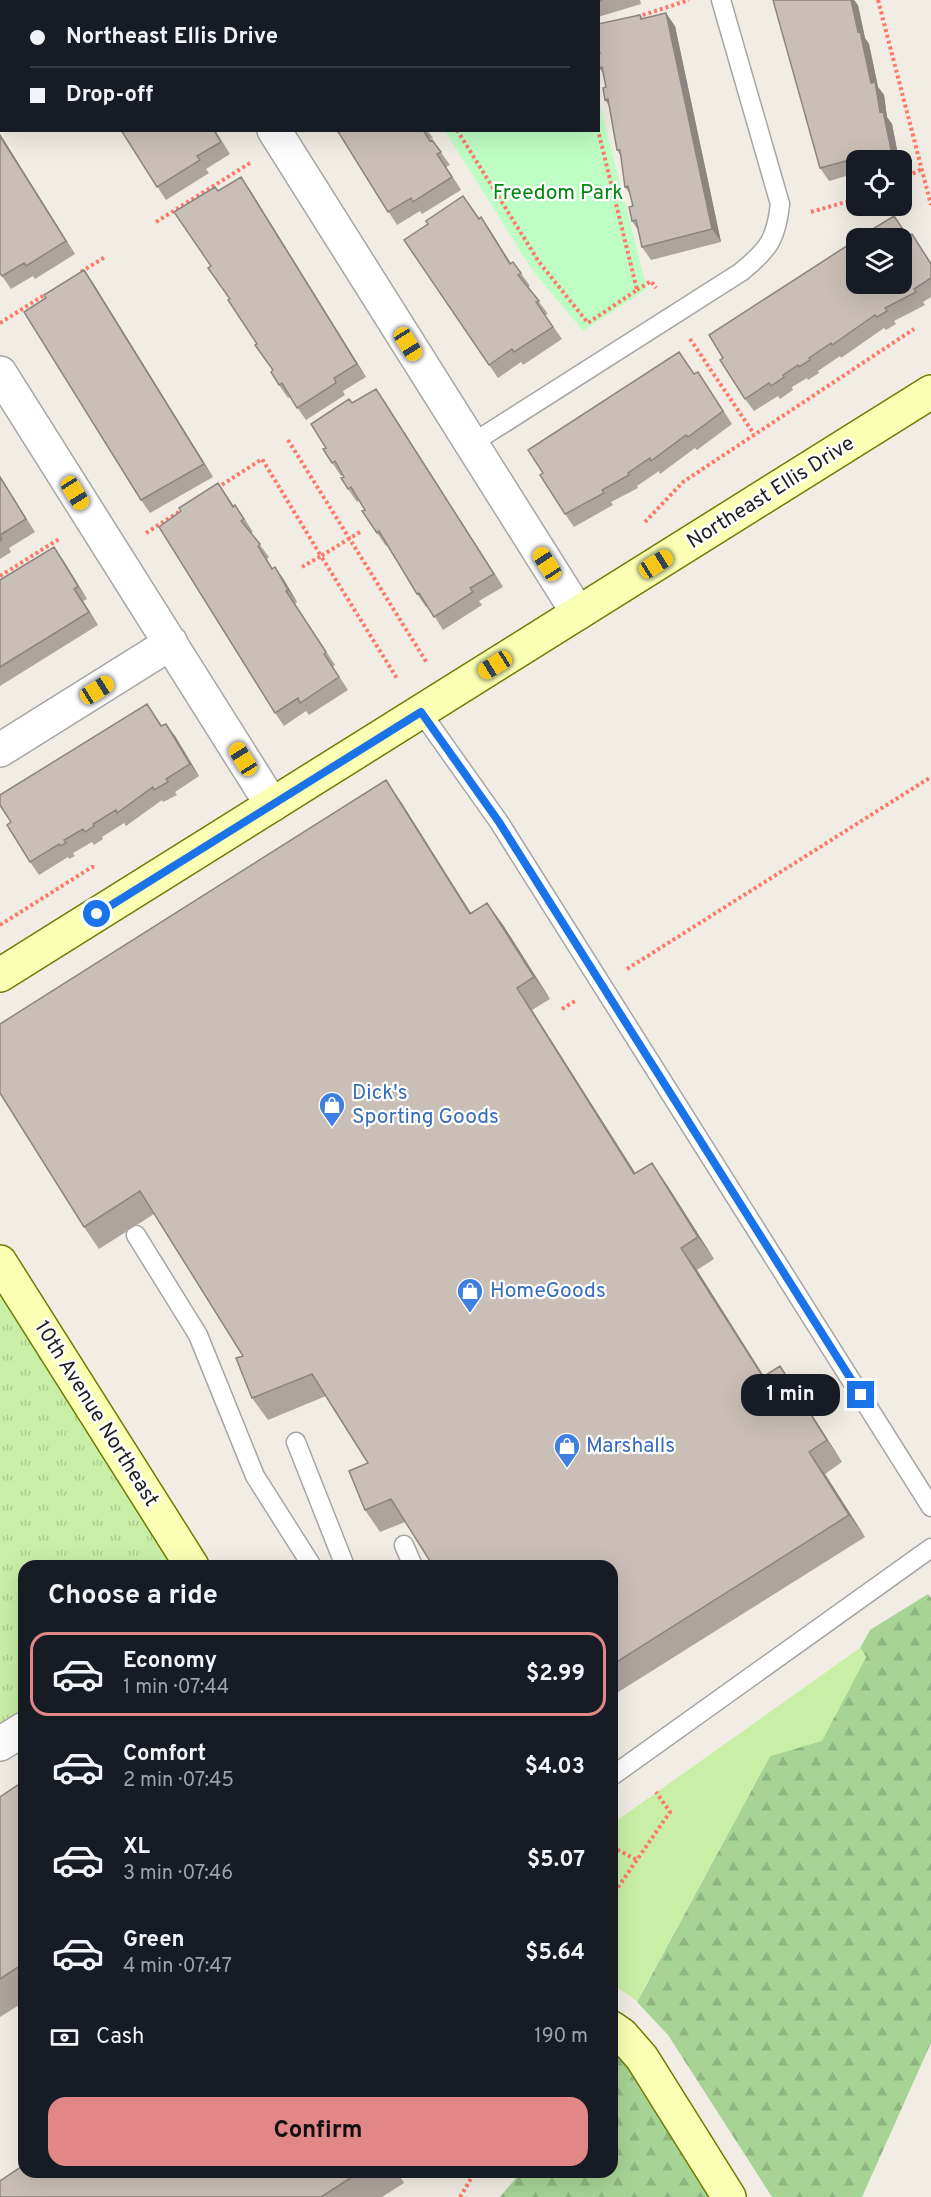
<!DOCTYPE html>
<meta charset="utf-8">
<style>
:root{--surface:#171b24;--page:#242831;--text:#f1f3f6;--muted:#9ea1a6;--line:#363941;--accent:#e18787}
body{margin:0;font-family:Overpass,sans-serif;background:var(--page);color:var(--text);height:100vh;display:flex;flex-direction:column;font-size:22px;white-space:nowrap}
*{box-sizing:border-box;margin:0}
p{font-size:20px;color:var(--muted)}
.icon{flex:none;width:33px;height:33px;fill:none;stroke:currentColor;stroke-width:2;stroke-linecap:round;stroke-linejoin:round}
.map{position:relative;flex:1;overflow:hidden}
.side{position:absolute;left:18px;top:1560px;width:600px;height:618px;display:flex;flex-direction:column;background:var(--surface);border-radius:18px;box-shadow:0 6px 24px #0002}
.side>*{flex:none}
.top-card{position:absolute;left:0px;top:0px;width:600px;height:132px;box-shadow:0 6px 24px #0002;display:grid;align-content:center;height:132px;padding:0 30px;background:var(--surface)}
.controls{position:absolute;left:846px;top:150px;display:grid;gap:12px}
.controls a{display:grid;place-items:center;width:66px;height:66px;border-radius:12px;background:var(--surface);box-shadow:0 6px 24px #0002;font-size:30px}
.end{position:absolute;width:27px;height:27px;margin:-14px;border:8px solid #1a73e8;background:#fff;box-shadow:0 0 0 3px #fff}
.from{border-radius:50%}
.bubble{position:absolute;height:42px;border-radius:18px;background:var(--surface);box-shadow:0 6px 24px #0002;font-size:20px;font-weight:700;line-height:42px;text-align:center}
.car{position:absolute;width:18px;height:36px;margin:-18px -9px;border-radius:8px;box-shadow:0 0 4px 2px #0007;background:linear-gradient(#f5c518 24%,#345 0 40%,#f5c518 0 76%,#345 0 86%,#f5c518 0)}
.top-card b{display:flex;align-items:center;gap:21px;height:57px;font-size:22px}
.top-card b+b{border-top:2px solid var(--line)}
.top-card i{width:15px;height:15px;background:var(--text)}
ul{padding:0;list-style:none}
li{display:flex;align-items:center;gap:18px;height:84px;margin:0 12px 9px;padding:0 18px;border:3px solid transparent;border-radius:18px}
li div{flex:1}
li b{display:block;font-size:22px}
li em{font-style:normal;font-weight:700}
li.selected{border-color:var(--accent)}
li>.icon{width:54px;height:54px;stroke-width:1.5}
h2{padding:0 30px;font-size:27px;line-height:72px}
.pay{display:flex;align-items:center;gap:15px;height:66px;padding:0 30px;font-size:22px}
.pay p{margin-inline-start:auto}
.action{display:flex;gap:12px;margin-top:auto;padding:12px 30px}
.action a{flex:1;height:69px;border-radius:18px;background:var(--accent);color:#111;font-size:24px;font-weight:700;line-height:69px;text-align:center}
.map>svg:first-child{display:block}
</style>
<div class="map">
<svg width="931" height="2197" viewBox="0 0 931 2197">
<defs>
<pattern id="grass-tufts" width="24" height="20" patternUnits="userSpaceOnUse" patternTransform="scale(1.5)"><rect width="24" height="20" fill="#c9efa6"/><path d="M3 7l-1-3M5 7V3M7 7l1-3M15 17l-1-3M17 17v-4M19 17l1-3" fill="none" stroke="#accc8e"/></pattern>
<pattern id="forest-firs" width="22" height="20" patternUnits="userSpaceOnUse" patternTransform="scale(1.5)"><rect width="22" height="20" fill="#a7d495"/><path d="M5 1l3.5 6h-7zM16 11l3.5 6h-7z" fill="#8fb680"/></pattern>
</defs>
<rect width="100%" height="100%" fill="#f1ede4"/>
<path fill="url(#grass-tufts)" d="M0,1262L192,1566H24V1729L0,1744Z"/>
<path fill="url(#forest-firs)" d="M928,1594L931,1598V2043L862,2197H772L668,2035L637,2002L770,1756L822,1740L866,1657L860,1648L870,1630Z
M612,2028L729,2197H500L521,2172H612Z"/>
<path fill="#befec4" d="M364,0H572V1L365,2Z
M599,102L647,289L583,331L532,270L445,131L598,130Z"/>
<path fill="#c9efa6" d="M860,1648L866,1657L822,1741L770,1756L637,2001L612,1984V1824Z"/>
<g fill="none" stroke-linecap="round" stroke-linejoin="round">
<g stroke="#a6a6a6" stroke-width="21">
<path id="lane" d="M471,444L741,272C768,250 776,240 780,204L721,0
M421,712L499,822L931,1507
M136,1235L198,1335L255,1476L312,1566
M296,1442L345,1566
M404,1545L413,1566
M612,1776L931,1548"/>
</g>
<g stroke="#a6a6a6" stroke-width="36">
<path id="street" d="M191,0L192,2
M274,130L578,613
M0,373L272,805
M0,750L171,643
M0,1744L24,1729"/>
</g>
<g stroke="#6e7c00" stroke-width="36">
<path id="secondary" d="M0,975L931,392
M0,1262L192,1566
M612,2028L622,2035L642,2058L729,2197"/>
</g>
<path stroke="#ff7867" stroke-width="4" stroke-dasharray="3 3" stroke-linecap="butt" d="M376,0L377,2
M566,0V2
M878,0L931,205
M27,2L29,0
M637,17L689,0
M457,130L539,262L588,323L637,290L598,130
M902,179L922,169
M811,212L856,199
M156,222L250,163
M81,272L105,257
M637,290L651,281L656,288
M0,323L46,294
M690,339L754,434
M288,440L427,663
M217,488L262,459L321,556L300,568
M645,522L683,482L914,329
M360,532L321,556L398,680
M146,533L185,508
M0,576L59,539
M0,925L92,867H96
M627,969L931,777
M562,1009L575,1001
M612,1847L637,1860
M612,1904L614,1893L670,1812L656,1792
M460,2197L475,2172"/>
<use href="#lane" stroke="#fff" stroke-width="18"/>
<use href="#street" stroke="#fff" stroke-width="33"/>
<use href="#secondary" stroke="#faffb4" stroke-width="33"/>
</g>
<path fill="#ada49d" d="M586,0H642H640L641,4L598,17V2H586Z
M858,5L865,38L869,44L878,87L884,95L887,117L892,124L899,160H856V179L853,174L829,181L820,168Z
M640,15L643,18L675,26L721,242L651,260L642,247L638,230L632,221L633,206L630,194L625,187L621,157L617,150L609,106L605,100L606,87L603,73L599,68Z
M121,130H215L230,154L206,169L209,173L166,200Z
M337,130H427L433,138L430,139L431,141L432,140L450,165L446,167L461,190L422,214L420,211L397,225Z
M0,134L75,254L35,279L33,276L11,289L0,273Z
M250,190L366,377L343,391L345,395L306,420L290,397L288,398L279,385L273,370L211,266L218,191Z
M894,216L908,237L912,234L931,263V297L923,302L925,305L894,321L896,324L886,330L884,328L841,358L840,356L818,371L819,373L808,380L807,378L792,387L793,390L780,399L778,396L754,411L745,399L723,358Z
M481,217L511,263L513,262L530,286L528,287L548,314L545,315L562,339L523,365L521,362L498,378L404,240Z
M93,283L213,477L150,513L141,500Z
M694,374L707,385L732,424L697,450L695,448L660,474L659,471L637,486L638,488L611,502L613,505L574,527L565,514Z
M385,402L503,587L479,601L482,605L443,630L428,606L426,607L417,594L387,545L386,546L362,511L365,510L359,500L357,502L348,489L343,475L341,476L323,449L326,448L352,403Z
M0,476L35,532L9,548L11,552L0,559Z
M218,483L234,506L244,518L253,532L251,533L269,557L267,559L273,569L275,567L284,580L297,602L295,604L335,665L333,667L348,690L309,715L306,711L284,726L275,713L181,511Z
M63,560L87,599L83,601L98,625L0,686V580Z
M147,704L162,726L175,736L199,776L175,792L177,795L163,802L162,800L126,826L124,823L102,837L103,839L94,845L92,842L73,853L75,856L69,859L68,857L39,875L30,862L11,822Z
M401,802L471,913L487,903L503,925L550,999L532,1010L635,1174L652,1163L667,1185L714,1259L697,1270L764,1376L795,1388L842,1462L825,1474L865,1537L612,1696V1566L405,1522L380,1532L365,1510L368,1463L326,1396L268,1420L252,1398L243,1356L154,1214L99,1249L84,1227Z
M24,1781V2002L0,2017V1797Z
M24,2172H397L404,2183L382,2197H0Z"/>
<path fill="#8d8680" d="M850,0H854L858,5L865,38L869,44L878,87L884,95L887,117L892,124L899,160H896L892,154L871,83Z
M666,13L675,26L721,242L712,229Z
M0,134L75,254L0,136Z
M437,154L446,167L461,190L452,177Z
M241,177L250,190L366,377L357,364Z
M481,217L490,230L519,277L510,264Z
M84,270L93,283L213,477L204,464Z
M376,389L385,402L503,587L494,574Z
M54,547L63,560L87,599L78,586Z
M275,567L284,580L297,602L288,590Z
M74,589L83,601L98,625L89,612Z
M166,724L175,736L199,776L190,764Z
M386,780L401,802L485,936L470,914Z
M487,903L503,925L550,999L534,977Z
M517,988L532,1010L650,1196L634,1174Z
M652,1163L667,1185L714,1259L698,1237Z
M681,1248L697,1270L778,1399L763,1377Z
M780,1366L795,1388L842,1462L827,1440Z
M809,1452L825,1474L865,1537L849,1515Z"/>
<path fill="#c9bfb7" stroke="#8d8680" stroke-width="1.5" d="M42,0H131L132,2H42Z
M254,0H340L342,2H254Z
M586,0H602L597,2H586Z
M773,0H851L858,32L860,31L871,83L875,82L880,112L883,111L892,154L869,160H856V164L848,166L846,161L820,168Z
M666,13L712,229L642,247L636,220L632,221L629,207L633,206L628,186L625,187L620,150H617L608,99L605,100L603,88L606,87L602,67L599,68L598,64V53H600L598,48V24L640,15L641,19Z
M121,130H214L221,142L197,156L200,160L157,187Z
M337,130H423L430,141L432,140L441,152L437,154L452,177L413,202L411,198L388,212Z
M0,136L66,241L26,266L24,263L2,276L0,273Z
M241,177L357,364L334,378L336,383L297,408L282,383L279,385L271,372L273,370L255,345L257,344L228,300L230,299L208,268L211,266L174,212L215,187L218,191Z
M463,196L479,219L481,217L510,264L513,262L521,273L518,275L539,301L536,302L553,327L514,352L512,349L489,365L404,240L428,224L426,221Z
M894,216L908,237L912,234L931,264V278L914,289L916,292L885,308L887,311L877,317L875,315L832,345L831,343L809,358L810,360L799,367L798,365L783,375L784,377L771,386L769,383L745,399L720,360L723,358L709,335L856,240V284H902V238H858Z
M84,270L204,464L141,500L24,312L46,298L44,295Z
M679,352L694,374L698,372L723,411L688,437L686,435L651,461L650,458L628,473L629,475L602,490L604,493L565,514L540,475L543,473L528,450Z
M376,389L494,574L470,588L473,592L434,617L419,593L417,594L379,531L377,533L362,511L365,510L351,487L348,489L341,478L344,477L335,461L332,463L323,449L326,448L311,424L349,399L352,403Z
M0,477L26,519L0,535L2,539L0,541Z
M218,483L233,507L235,505L244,519L241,521L260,544L258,546L272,569L275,567L288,590L286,591L326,652L324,654L339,677L300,703L298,698L275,713L159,527L181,511L179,508Z
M54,547L78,586L74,589L89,612L0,667V580Z
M147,704L161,726L166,724L190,764L166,779L168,782L154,790L153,787L117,813L116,810L93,824L94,826L85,832L83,829L64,840L66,843L60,846L59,844L30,862L7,825L11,822L0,805V795Z
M386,780L470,914L487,903L534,977L517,988L634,1174L652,1163L698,1237L681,1248L763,1377L780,1366L827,1440L809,1452L849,1515L612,1665V1566H433L391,1499L365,1510L349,1471L368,1463L312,1374L252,1398L236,1358L243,1356L140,1191L84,1227L0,1093V1024Z
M24,1781V1963L0,1979V1797Z
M24,2165V2172H360L321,2197H0V2181Z"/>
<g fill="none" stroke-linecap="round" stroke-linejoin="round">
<path stroke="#1a73e8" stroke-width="8" d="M97,914L421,712L499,822L861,1395"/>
</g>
<defs>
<g id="shop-pin" transform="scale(1.35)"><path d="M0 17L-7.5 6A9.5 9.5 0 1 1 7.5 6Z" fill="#3f7fe0" stroke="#fff"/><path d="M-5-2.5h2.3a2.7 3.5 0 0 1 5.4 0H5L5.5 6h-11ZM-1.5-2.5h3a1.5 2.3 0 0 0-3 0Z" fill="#fff"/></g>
</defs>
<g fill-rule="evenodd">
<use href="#shop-pin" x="332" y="1105"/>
<use href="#shop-pin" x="470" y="1291"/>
<use href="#shop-pin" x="567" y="1446"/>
</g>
<g text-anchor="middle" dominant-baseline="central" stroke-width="4.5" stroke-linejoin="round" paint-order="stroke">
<g font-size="21" fill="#01890e" stroke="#fff">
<text x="558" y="193">Freedom Park</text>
</g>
<g font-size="21" fill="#1f1f1f" stroke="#fff">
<text transform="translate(771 493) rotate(-32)">Northeast Ellis Drive</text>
<text transform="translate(96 1414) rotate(58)">10th Avenue Northeast</text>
</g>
<g font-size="21" fill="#366cbe" stroke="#fff" text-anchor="start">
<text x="352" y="1093">Dick's<tspan x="352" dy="24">Sporting Goods</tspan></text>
<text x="490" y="1291">HomeGoods</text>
<text x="586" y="1446">Marshalls</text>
</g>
</g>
</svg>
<div class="controls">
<a><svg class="icon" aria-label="locate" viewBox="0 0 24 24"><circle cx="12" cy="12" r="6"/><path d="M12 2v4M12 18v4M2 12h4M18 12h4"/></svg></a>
<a><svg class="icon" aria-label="layers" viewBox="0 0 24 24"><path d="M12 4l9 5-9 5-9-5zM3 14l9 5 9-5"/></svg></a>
</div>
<i class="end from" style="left:97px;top:914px"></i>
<i class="end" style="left:861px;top:1395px"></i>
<div class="bubble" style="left:741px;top:1374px;width:99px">1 min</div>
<i class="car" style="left:408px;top:344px;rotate:148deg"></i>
<i class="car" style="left:75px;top:493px;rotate:148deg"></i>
<i class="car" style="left:547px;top:564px;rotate:327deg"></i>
<i class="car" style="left:656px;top:564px;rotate:58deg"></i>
<i class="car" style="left:495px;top:665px;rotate:238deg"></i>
<i class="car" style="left:97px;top:690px;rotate:58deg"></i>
<i class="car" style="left:243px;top:759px;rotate:328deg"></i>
<div class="top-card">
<b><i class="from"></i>Northeast Ellis Drive</b>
<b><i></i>Drop-off</b>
</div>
<section class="side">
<h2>Choose a ride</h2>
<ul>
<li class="selected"><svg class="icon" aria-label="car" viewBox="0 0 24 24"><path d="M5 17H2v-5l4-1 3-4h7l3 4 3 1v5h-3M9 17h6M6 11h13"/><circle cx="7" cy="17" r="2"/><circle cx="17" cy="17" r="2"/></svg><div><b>Economy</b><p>1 min · 07:44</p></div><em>$2.99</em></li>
<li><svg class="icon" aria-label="car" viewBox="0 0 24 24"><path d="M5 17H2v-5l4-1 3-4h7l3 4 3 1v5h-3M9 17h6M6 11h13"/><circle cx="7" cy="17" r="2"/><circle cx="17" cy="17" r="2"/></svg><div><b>Comfort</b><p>2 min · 07:45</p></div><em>$4.03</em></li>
<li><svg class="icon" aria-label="car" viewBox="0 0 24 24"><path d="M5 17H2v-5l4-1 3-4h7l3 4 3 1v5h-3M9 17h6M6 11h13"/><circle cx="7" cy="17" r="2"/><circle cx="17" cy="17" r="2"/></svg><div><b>XL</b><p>3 min · 07:46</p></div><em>$5.07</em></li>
<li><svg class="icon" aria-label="car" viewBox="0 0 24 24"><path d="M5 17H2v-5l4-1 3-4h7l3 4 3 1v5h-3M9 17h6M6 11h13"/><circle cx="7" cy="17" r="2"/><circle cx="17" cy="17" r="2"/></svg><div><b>Green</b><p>4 min · 07:47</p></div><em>$5.64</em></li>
</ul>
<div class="pay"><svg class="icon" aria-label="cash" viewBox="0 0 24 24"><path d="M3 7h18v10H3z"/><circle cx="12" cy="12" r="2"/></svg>Cash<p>190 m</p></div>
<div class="action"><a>Confirm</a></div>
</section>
</div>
